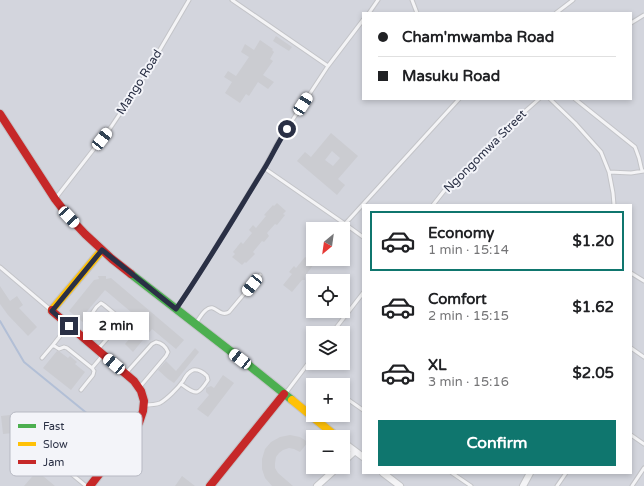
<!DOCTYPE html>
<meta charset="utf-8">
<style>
:root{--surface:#fff;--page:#f2f2f2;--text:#202124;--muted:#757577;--line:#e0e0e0;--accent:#0f766e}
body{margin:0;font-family:"Varela Round",sans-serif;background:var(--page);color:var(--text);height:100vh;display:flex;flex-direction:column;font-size:15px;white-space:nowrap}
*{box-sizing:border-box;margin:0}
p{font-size:13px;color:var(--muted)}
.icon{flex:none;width:22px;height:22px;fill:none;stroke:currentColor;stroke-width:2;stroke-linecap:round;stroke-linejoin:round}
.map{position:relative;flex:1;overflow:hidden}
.details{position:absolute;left:362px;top:204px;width:270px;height:270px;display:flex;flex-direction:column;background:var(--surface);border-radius:0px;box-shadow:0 2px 6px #0003}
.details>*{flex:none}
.banner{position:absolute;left:362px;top:12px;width:270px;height:88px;border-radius:0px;box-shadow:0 2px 6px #0003;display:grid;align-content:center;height:88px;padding:0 16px;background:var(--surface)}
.needle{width:26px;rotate:209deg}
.tools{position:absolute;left:306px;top:222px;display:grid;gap:8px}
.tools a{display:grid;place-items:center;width:44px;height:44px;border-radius:0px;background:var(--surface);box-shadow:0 2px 6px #0003;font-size:20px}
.end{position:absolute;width:18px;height:18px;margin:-9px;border:5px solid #2a3045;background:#fff;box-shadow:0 0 0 2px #fff}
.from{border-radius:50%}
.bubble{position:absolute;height:28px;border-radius:0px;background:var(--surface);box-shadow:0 2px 6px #0003;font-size:13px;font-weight:800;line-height:28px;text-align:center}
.car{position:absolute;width:12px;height:24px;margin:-12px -6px;border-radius:5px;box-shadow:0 0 3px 1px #0007;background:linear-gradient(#fff 24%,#345 0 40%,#fff 0 76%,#345 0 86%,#fff 0)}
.banner b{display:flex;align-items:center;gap:14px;height:38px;font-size:15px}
.banner b+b{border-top:1px solid var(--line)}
.banner i{width:10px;height:10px;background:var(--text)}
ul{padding:7px 0 0;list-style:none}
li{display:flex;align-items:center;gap:12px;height:60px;margin:0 8px 6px;padding:0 8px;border:2px solid transparent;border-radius:0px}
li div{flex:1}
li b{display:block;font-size:15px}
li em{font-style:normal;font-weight:800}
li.active{border-color:var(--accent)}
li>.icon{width:36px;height:36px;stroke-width:1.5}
.primary-button{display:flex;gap:8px;margin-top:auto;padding:8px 16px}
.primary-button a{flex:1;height:46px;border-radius:0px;background:var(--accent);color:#fff;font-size:16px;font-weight:800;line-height:46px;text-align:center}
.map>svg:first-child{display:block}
</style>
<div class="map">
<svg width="644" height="486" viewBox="0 0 644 486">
<rect width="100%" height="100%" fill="#e5e6ea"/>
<path fill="#d3d5dd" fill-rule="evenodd" d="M0,0H644V486H0ZM363,13H631V99H363ZM363,205H631V473H363ZM313,229H343V259H313ZM313,281H343V311H313ZM313,333H343V363H313ZM313,385H343V415H313ZM313,437H343V467H313Z"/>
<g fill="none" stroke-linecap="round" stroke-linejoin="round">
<path stroke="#b2bfd6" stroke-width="2" d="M0,321L24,362L116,437"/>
</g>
<path fill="#cbccd1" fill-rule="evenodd" d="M276,36L292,47L289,51L273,41Z
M260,40L273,49L272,50L274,52L270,59L273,61L263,75L274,82L268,89L258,82L249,96L246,94L240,103L225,93L232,82L224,77L228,71L236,76L249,57L241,52L245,44L254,50Z
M331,133L358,156L338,179L345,185L337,195L297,161L305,152L311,157ZM332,151L340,158L333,166L325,160Z
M277,203L286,211L283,214L285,215L277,225L275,224L267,233L269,236L264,242L262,241L253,252L255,254L246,263L245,262L242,265L232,257L235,254L233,252L241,242L243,244L252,233L249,230L253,225L256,228L266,216L264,215L273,205L274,206Z
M305,257L314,264L305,276V280H302L292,292L283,285L292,274L289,272L294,266L296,268Z
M98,276H106V279L111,278L184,340L176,349L152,329L133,352L125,344L144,322L136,315L131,316V312L105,290L83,316L84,323L69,311L94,280L99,279Z
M0,286L10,301L17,296L23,305L19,308L37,327L28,336L8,315L0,304Z
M195,348L199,352L174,383L168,379L158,370L166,361L176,371Z
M57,351L60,352L68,358L70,356L77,362L75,364L85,372L71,390L43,368Z
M223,375L234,383L208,417L197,409L209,395L206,392V388L211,386L214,388Z
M10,415L13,433L3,434L1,416Z
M290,435L300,437L308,442L300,452L294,449L289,448L283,450L279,453L276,457L275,463V468L278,473L293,486H272L265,478L262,469V459L265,449L271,442L280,437Z
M37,471L55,486H24Z
M182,476L195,486H175Z"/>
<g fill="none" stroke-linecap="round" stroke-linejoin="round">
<g stroke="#c3c4c8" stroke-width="5">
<path id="lane" d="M232,0L328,66
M412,0L417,13
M369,13L378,0
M556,13L573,0
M631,23L644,15
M550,99L575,123L601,152L609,172L613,193L614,205
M575,99L635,147L639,158L642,171
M264,168L345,224L363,237
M609,172L631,173L644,171
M55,199L111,127L141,82L189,0
M433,205L444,191L504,130L539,99
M345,224L459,99
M0,267L52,311
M631,273L644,281
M176,309L203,268L264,168L278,142L328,66L363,20
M196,323C199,319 202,313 206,310C215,302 219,318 229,312L260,275
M332,333L363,293
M53,345L68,326
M631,348L644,357
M98,349L121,323V319L104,305L101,303C95,307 89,316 92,322L110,336
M42,358L53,345L59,349L64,347L67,348L92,368L94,371L93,375L81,390
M92,368L103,355
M126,373L152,344L156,342C162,343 166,347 168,352L166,356L139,388
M285,394L313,357
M343,396L363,410
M144,405C149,405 155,405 160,403C167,399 178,388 183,381C185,377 188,372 193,370C199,369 203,372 207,376L208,380C197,397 196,394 181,384
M631,435L644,444
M452,473L471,486
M86,486L34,443L32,439L33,436L47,419L51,416L56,417L77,438L81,439L93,430L96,429L100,431L120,447
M557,486L566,473
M632,486L644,468"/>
</g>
<g stroke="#c3c4c8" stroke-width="8">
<path id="street" d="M343,442L363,457
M343,462L355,451
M383,473L400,486
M317,486L338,467
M523,486L530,473"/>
</g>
<g stroke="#c3c4c8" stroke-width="10">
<path id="fast" d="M131,274L251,367L292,400"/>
</g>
<g stroke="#c3c4c8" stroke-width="10">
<path id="slow" d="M52,310L102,250
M292,400L337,437"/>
</g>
<g stroke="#c3c4c8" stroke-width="10">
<path id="jam" d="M0,114L55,199L69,217L85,234L112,259L131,274
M52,310V311L134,381L141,391L144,401L143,411L139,423L90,486
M210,486L284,394"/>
</g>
<use href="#lane" stroke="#f4f4f6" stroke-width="3"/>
<use href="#street" stroke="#f4f4f6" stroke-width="6"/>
<use href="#fast" stroke="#4caf50" stroke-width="8"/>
<use href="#slow" stroke="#ffc107" stroke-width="8"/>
<use href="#jam" stroke="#c62828" stroke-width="8"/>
</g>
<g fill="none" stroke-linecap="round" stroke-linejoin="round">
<path stroke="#2a3045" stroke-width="5" d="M69,326L52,311L102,250L176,309C207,264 235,216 264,169C272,156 278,142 287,129"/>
</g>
<g text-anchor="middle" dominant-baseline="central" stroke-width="4" stroke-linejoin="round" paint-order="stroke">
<g font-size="12" fill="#2a3045" stroke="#f3f4f9">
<text transform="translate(139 82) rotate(-58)">Mango Road</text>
<text transform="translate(485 151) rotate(-45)">Ngongomwa Street</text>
</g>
</g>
<rect x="10" y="412" width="132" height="64" rx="6" fill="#f3f4f9" stroke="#b7b9c3" stroke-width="1"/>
<rect x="18" y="424" width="18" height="4" fill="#4caf50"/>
<rect x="18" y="442" width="18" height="4" fill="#ffc107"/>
<rect x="18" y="460" width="18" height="4" fill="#c62828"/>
<g font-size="11" fill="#2a3045">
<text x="43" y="430">Fast</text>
<text x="43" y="448">Slow</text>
<text x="43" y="466">Jam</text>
</g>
</svg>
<div class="tools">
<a><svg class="needle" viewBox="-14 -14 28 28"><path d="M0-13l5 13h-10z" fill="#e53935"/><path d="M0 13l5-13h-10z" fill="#757577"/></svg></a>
<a><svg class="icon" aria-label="locate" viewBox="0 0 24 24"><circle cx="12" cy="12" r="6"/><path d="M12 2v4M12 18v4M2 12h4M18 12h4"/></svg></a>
<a><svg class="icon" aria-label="layers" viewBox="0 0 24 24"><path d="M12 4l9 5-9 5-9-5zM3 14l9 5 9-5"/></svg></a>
<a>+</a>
<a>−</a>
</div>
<i class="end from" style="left:287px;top:129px"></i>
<i class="end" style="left:69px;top:326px"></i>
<div class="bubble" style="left:83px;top:312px;width:66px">2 min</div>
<i class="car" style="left:303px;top:104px;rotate:33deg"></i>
<i class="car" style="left:102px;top:139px;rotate:38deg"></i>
<i class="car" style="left:69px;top:217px;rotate:137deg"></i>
<i class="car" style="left:252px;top:285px;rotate:219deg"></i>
<i class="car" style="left:240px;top:359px;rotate:308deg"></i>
<i class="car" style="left:114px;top:364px;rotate:310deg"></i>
<div class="banner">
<b><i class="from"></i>Cham'mwamba Road</b>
<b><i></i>Masuku Road</b>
</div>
<section class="details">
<ul>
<li class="active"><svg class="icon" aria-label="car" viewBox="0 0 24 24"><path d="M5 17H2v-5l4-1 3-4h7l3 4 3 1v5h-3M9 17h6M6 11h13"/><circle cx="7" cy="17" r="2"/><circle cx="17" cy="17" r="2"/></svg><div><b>Economy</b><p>1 min · 15:14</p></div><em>$1.20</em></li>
<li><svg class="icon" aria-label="car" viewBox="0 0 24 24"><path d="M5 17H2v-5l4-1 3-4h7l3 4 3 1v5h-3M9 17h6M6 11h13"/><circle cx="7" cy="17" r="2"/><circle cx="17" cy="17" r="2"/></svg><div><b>Comfort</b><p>2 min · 15:15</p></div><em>$1.62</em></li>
<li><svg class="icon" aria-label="car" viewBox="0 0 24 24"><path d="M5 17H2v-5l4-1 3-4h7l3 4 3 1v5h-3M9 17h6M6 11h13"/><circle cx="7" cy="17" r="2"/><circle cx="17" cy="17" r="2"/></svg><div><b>XL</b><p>3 min · 15:16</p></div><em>$2.05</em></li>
</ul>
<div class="primary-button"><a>Confirm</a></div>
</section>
</div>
